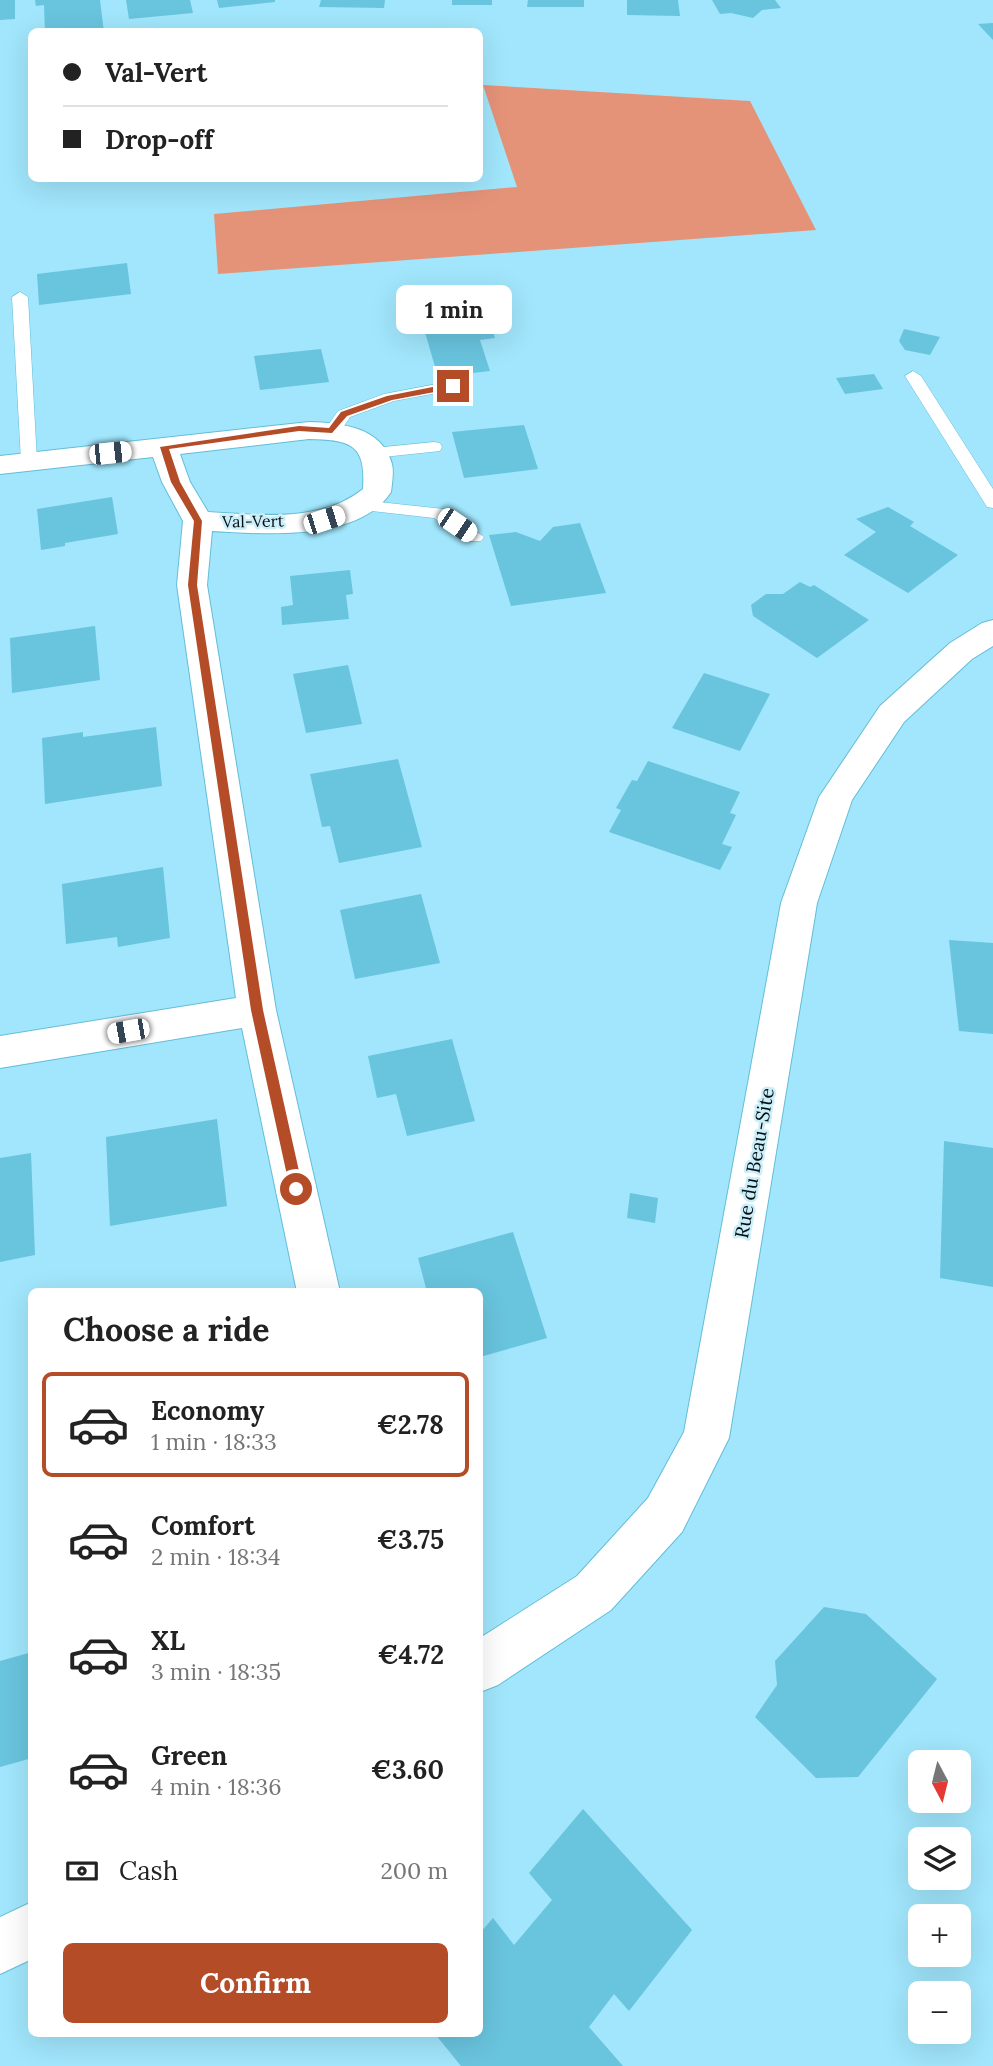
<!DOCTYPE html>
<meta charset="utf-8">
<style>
:root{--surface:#fff;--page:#f2f2f2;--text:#222;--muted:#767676;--line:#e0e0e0;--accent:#b44c27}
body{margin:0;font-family:Lora,serif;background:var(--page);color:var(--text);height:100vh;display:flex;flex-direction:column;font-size:26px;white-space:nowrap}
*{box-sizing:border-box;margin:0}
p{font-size:23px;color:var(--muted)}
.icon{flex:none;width:38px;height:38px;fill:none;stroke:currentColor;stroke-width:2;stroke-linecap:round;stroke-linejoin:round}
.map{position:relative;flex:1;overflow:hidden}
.sheet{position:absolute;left:28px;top:1288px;width:455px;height:749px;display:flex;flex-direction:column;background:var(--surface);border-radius:10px;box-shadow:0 7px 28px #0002}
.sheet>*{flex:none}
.banner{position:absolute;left:28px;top:28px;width:455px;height:154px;border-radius:10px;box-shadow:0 7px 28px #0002;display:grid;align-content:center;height:154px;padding:0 35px;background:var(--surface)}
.needle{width:46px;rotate:173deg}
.buttons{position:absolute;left:908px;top:1750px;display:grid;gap:14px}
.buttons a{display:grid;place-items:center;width:63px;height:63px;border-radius:10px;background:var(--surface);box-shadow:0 7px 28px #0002;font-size:35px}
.end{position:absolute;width:32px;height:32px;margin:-16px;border:9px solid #b44c27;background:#fff;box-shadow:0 0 0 4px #fff}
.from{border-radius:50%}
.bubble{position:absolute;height:49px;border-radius:10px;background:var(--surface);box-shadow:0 7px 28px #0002;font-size:23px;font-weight:800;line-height:49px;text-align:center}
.car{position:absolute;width:21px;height:42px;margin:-21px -10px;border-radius:9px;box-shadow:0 0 5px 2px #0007;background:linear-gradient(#fff 24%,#345 0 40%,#fff 0 76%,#345 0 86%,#fff 0)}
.banner b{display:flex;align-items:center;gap:24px;height:66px;font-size:26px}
.banner b+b{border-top:2px solid var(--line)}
.banner i{width:18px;height:18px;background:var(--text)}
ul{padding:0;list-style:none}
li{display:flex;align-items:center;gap:21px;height:105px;margin:0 14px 10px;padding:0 21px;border:4px solid transparent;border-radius:10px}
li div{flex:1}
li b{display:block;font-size:26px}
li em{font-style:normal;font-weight:800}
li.active{border-color:var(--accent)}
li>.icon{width:63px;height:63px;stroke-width:1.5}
h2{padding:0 35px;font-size:32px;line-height:84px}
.pay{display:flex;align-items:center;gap:18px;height:77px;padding:0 35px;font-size:26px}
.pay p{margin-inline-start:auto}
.primary-button{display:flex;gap:14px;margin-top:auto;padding:14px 35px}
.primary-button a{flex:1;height:80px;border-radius:10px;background:var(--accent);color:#fff;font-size:28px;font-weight:800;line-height:80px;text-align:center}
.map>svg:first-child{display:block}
</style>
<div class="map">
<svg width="993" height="2066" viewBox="0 0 993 2066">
<rect width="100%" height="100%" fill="#a1e6fc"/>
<path fill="#e59378" d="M483,85L750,101L816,230L218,274L214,214L517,187Z"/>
<path fill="#69c4de" d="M0,0H15V19L0,20Z
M35,0H100L104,32H45L44,5L36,6Z
M126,0H190L193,13L129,19Z
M217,0H275V2L219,8Z
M321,0H385L384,8L319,7Z
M452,0H492V5H452Z
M528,0H584V7H527Z
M627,0H678L680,16L627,15Z
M712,0H775L781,8L762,10L753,18L731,13L720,14Z
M993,23V40L978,24Z
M127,263L131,294L39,305L37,274Z
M487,313L495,338L480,340L490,371L438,377L424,329L440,327L438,318Z
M904,329L940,337L930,355L905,350L899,341Z
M321,349L329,382L260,390L254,356Z
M874,374L883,389L845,394L836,378Z
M524,425L538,469L464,478L452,432Z
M112,497L118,534L65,543V546L41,550L37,509Z
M888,507L914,522L910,526L958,555L908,593L844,555L876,532L856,519Z
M580,523L606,593L511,606L489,535L516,532L540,541L553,527Z
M350,570L353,594L346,595L349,619L282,625L281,607L293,605L290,576Z
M800,582L810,587L814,585L869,620L817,658L753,616L751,605L766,594H783Z
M95,626L100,680L12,693L10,638Z
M348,665L362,724L306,733L293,674Z
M704,673L770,694L740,751L672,728Z
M156,727L162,786L45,804L42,738L83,732V737Z
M398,759L422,847L339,863L330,826L322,827L310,774Z
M648,761L740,792L730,813L736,815L722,844L732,847L720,870L609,832L621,810L616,808L632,780L637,781Z
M163,867L170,938L118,947L117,937L66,944L62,884Z
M421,894L440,963L355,979L340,910Z
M949,940L993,943V1034L959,1031Z
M452,1039L475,1121L407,1136L396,1094L377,1098L368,1056Z
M217,1119L227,1206L110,1226L106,1137Z
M944,1141L993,1148V1287L940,1278Z
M31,1153L35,1255L0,1262V1158Z
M630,1193L658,1198L655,1223L627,1218Z
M513,1232L547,1338L480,1357V1292H427L418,1258Z
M824,1607L866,1614L937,1679L858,1777L816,1778L755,1717L777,1685L775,1661Z
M32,1652V1758L0,1767V1661Z
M583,1809L692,1930L629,2011L614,1994L589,2027L623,2066H461L435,2034H480V1933L493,1918L514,1945L552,1900L529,1873Z"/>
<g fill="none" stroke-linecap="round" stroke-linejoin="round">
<g stroke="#63bdd8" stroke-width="1">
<path id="lane" d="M20,292L28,297L37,461L29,466L21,461L12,297Z
M913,371L921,376L993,489V508L987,507L905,376Z
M453,381L461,386L459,389L394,401L350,417L338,435L332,436L324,431L338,411L384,394Z
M434,442L440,443L442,447L440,451L374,458L366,453L374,448Z
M360,500L444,509L484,537L481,541H469L434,518L354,509L351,505L354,501Z"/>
</g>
<g stroke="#63bdd8" stroke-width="2">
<path id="street" d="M309,422C342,423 382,427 392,464C394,472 392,484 391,492C359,542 264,534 212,531L207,585L276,1010L340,1292H297L242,1028L0,1068V1036L236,998L177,585L183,521L162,482L153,457L0,474V456ZM309,439C351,440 366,444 363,489C321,523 259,515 208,512L190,482L180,454Z
M993,620V646L972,659L904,722L852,800L817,903L729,1438L682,1532L611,1610L498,1685L480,1692V1638L577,1576L648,1498L684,1432L781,903L819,797L880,706L950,643L982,623Z
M32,1902V1959L0,1974V1917Z"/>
</g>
<use href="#lane" fill="#fff" fill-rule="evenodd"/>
<use href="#street" fill="#fff" fill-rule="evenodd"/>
</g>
<path fill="#b44c27" d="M453,383L456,388L392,400L347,416L332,433L299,431L169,449L180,482L202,521L197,585L263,1010L303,1189L296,1194L290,1189L251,1010L188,585L194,521L171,482L160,447L299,426L329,428L341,412L387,396Z"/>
<g text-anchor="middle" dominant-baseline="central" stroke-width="5" stroke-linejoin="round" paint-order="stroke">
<g font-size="16" fill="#000e13" stroke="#cceef8">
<text transform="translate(253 521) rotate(-1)">Val-Vert</text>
</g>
<g font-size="19" fill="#000e13" stroke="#cceef8">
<text transform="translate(754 1163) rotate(-80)">Rue du Beau-Site</text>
</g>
</g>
</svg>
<div class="buttons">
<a><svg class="needle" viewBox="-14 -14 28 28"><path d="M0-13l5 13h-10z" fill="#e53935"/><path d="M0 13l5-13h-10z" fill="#767676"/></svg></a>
<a><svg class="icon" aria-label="layers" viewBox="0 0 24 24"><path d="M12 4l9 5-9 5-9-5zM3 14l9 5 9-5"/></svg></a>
<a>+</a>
<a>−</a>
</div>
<i class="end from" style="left:296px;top:1189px"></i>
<i class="end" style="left:453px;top:386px"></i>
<div class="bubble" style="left:396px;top:285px;width:116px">1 min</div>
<i class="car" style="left:110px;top:453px;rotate:84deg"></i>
<i class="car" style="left:324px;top:520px;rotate:72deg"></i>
<i class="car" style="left:457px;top:525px;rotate:124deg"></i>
<i class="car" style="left:128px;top:1031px;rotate:260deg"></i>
<div class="banner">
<b><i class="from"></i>Val-Vert</b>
<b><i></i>Drop-off</b>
</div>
<section class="sheet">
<h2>Choose a ride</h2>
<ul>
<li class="active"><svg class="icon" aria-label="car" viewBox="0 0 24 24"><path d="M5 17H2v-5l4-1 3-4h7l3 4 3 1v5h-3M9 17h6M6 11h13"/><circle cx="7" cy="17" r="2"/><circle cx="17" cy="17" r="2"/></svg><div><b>Economy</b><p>1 min · 18:33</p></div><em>€2.78</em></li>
<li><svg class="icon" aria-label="car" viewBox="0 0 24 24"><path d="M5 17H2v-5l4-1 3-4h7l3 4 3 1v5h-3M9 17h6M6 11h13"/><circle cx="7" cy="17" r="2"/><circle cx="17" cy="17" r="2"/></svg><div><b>Comfort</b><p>2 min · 18:34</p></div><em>€3.75</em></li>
<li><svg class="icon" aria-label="car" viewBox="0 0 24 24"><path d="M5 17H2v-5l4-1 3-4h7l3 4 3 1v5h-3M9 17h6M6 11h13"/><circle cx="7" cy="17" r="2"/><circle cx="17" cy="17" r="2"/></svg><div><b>XL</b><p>3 min · 18:35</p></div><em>€4.72</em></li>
<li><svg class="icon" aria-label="car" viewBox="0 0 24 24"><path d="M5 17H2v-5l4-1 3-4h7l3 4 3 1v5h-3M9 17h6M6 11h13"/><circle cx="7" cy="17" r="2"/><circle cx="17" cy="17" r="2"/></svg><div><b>Green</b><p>4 min · 18:36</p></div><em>€3.60</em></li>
</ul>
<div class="pay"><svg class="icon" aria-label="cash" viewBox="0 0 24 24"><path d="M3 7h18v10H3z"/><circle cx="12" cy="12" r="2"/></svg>Cash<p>200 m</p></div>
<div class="primary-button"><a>Confirm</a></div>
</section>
</div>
